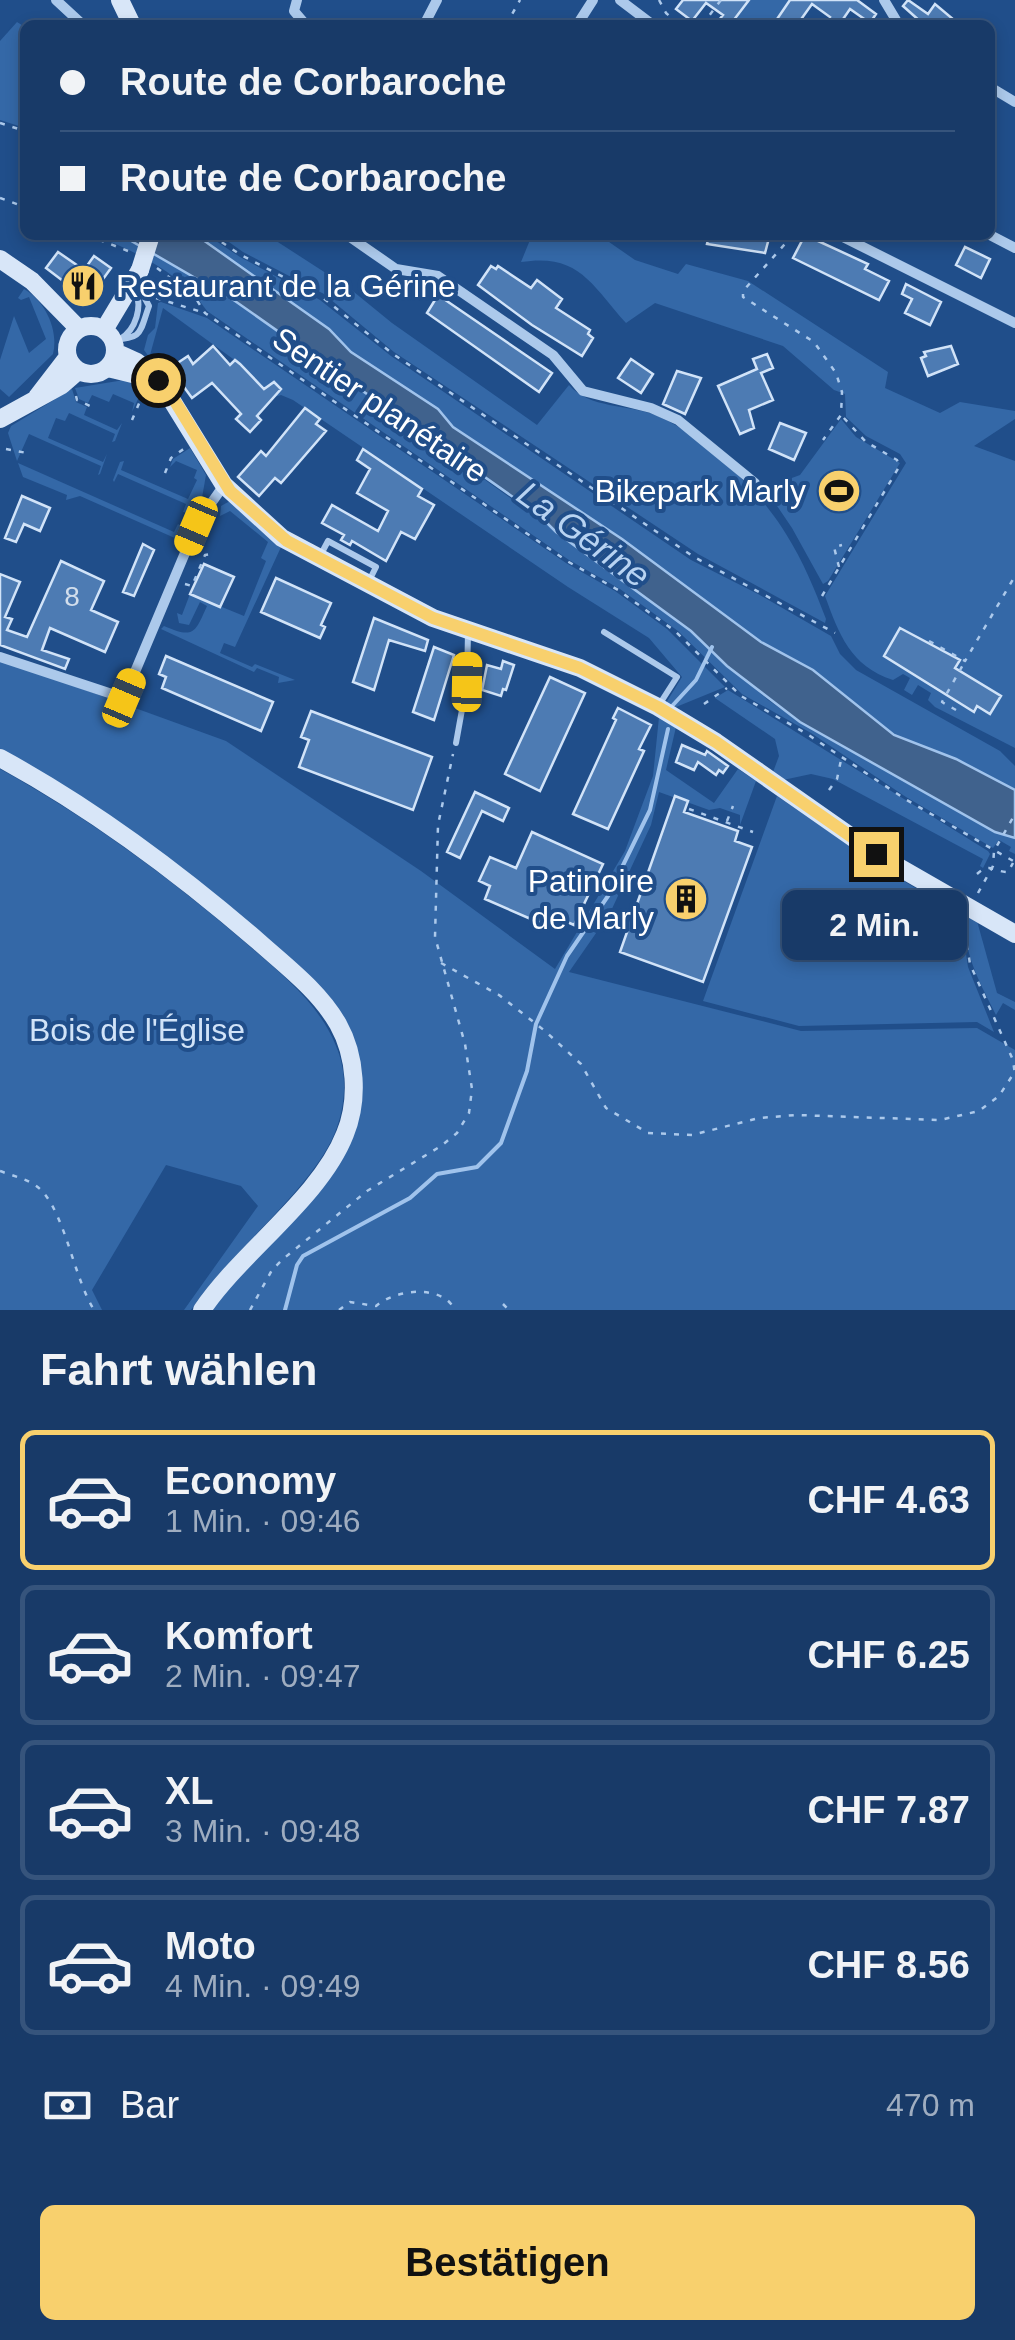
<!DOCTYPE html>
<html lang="de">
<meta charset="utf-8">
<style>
:root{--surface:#183a68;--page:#254571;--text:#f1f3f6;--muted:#9fadc0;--line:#36547c;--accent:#f8d06d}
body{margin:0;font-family:Helvetica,sans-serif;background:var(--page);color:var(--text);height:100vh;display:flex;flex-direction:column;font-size:38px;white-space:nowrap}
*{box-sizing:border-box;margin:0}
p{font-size:32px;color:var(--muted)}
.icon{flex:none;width:55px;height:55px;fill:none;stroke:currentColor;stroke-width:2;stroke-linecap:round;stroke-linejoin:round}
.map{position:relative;height:1310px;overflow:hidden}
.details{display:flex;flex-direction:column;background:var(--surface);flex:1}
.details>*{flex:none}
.guide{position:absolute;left:20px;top:20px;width:975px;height:220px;border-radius:15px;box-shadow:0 5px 15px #0003,0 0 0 2px var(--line);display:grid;align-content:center;height:220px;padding:0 40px;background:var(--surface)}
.end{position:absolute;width:45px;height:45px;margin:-22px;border:12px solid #f8d06d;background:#111;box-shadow:0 0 0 5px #111}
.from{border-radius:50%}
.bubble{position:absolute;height:70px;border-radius:15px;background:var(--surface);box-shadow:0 5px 15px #0003,0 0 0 2px var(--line);font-size:32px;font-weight:700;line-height:70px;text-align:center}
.car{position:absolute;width:30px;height:60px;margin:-30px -15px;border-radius:12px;box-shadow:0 0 8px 2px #0007;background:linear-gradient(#f5c518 24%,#345 0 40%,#f5c518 0 76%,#345 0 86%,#f5c518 0)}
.guide b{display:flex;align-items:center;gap:35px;height:95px;font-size:38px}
.guide b+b{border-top:2px solid var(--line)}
.guide i{width:25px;height:25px;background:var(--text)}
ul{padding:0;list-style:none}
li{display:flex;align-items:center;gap:30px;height:140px;margin:0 20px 15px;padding:0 20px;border:5px solid var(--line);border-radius:15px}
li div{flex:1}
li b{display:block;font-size:38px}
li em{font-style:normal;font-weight:700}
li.on{border-color:var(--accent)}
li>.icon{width:90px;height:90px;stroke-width:1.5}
h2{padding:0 40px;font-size:45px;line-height:120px}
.pay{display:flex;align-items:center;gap:25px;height:110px;padding:0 40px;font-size:38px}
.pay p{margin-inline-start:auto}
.primary-button{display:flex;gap:20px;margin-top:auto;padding:20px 40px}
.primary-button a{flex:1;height:115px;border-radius:15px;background:var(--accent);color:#111;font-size:40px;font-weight:700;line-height:115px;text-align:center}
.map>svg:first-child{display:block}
</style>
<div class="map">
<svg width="1015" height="1310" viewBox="0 0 1015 1310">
<rect width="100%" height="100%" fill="#204e8a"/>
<path fill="#3468a7" d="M749,0H790L773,25H730Z
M17,22L25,27V128L0,120V41Z
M94,235H121L235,301L632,585L691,631L768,700L800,722L995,832L1015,838V854L1009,851L1011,847L999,840L993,848L906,797L811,733L742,694L678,631L620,589L569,560L207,311C182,274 135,251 94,235Z
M196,235H207L240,257L320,300L391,356L691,560L758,594L831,636L840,654L856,670L1000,751L1015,766V790L956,759L894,735L813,670L761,642L622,539L453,427L438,409L351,352L329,329Z
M219,235H267L349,288L392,323L537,425L569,385C590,409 627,404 655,415C701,433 761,492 786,534C803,561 815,590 826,619L825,623L698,554L394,352L324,294L243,252Z
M532,235H599L635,260L678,274L686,264L748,281L888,372L885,388L940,413L960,402L1015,411V419L974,446L1015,461V748L935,707L928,700L931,693L918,685L912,695L904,690L910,678L903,674L893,680C850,666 839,634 825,596L906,463L900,454L866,436L846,417L845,394L834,390L783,346L655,303L626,323C591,284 579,253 521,262Z
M24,289C45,301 59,330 53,354L9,397L0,389V360L14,316L29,353L46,339L29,297L21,300L18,298Z
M161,302L207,318L566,563L615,591L667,629L725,687L676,707L666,703L682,677L649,638L568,587L293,400L281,395L274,397L278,392L269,384L258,395L255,380L240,364L163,308L150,355L165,370L160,372L144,350L148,335L155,328L158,303Z
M124,380L144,386L132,412L134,403L113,394L109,402L92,395L88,403L79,399L75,388Z
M72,389L76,402L87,407L84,415L117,430L122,423L115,441L112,442L115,434L69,413L65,421L56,418L48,438L103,462L107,454L100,474L98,475L101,466L29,434L17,461L8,433L11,426Z
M841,419L856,437L900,463L828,581L823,584L792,528L769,494L770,486L800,475Z
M190,448L206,475L200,509L195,514L183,512L186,504L118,474L114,482L113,480L120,462L124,461L121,470L188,499L197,480L194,478L197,470L176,461L170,467L173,459Z
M18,463L174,532L178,524L185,528L188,535L177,539L80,496L66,500L67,495L23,477Z
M230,501L281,547L235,647L224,643L220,653L252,667L255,664L295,680L278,683L279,677L257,668L254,672L161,629L164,626C194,639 195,633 207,606L200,602L189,625L179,623L177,613L182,615L190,594L244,616L266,561L261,558L268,542L230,511L220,516L221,506Z
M0,659L226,741L421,871L555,969L625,851L653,776L659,717L676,727L666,770L714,803L738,769L756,781L740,825V815L720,808L709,810L659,792L651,825L610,913L569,972L801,1031L977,1028L1015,1050V1310H210L357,1123L327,997L0,751Z
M728,690L988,851L990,854L983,868L980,866L983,859L833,779L811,774L783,780L773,772L779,756L775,739L715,698Z
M0,769C89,818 170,878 247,944C280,973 319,1003 336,1046C347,1071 346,1102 337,1127C317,1186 228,1253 191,1310H184L258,1206L241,1186L166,1165L92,1290L102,1310H0Z
M777,796L883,869L960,914L968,967L994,1032L977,1022L799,1026L703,1001Z
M970,916L977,921L997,993L1015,1002V1010L1003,1003L996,1015C984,990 956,943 970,916Z"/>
<path fill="#40628d" stroke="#a0c3ec" stroke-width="2.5" d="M121,235H196L329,329L351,352L438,409L453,427L622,539L761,642L813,670L894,735L956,759L1015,790V838L995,832L800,722L727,666L691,631L556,532L540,516L235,301Z"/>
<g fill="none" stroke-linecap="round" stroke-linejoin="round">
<path stroke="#a0c3ec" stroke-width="4" d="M673,705L696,680L712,647
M285,1310L297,1265L303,1256L410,1198L437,1174L477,1167L501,1143L527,1071L536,1024L567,956L608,896L650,810L668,729"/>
</g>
<path fill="#4d7bb3" stroke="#d1e3f8" stroke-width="2.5" d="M683,0H749L730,25H715L723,15L706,3L692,21L676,9Z
M790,0H857L876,14L870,23L850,9L839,25H825L830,17L812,4L797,25H773Z
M908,0L928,14L935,4L960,25H919L921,22L903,6Z
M709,235H754L769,238L765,253L707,244Z
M805,235L868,264L865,269L889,281L879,300L793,258Z
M965,247L990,259L981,278L956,265Z
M58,252L84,270L94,256L111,268L88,300L46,268Z
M491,266L496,269L498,266L531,288L537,280L562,299L556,308L590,330L588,334L593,338L582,356L532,325L478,285Z
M906,284L941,302L930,325L905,313L912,299L902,294Z
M438,295L552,373L539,392L427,313Z
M213,346L230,365L235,360L240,364L264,389L274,382L281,389L257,416L261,420L250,432L236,419L241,414L212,383L192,398L170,368L188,356L193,364Z
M951,346L958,364L928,376L921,358L926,356L924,352Z
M767,354L773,368L761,373L773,400L749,410L754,428L740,434L718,386L757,369L753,359Z
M631,359L653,374L641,393L618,378Z
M677,371L701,378L685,414L663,404Z
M305,408L320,419L316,424L326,431L281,483L275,478L259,496L238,477L261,451L266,456Z
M780,423L806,433L794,460L769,449Z
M363,449L422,489L418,496L434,505L415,539L401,532L386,561L352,541L350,545L341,540L344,535L322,523L332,505L378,531L388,511L357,493L370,469L357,460Z
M22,496L50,508L40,531L24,524L16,542L5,538Z
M143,544L154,550L134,596L123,592Z
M61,561L104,581L91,610L118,622L105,652L50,628L42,650L69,659L65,669L0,645V574L20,582L5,617L12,619L7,630L27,637Z
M204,564L234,577L220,607L190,594Z
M276,578L331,603L321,625L325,627L320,638L261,612Z
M374,618L428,640L425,651L389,640L374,690L353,682Z
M900,628L960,660L955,668L1001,696L990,714L977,706L974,712L884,656Z
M434,647L454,655L434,720L413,712Z
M166,656L273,702L261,731L162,688L166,677L159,674Z
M503,661L514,665L506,690L503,689L501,696L482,690L487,665L501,669Z
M550,677L585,693L540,791L505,774Z
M618,708L651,725L639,749L644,751L608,829L573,814L616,720L613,718Z
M311,711L432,757L413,810L299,767L309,740L301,737Z
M682,745L705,755L707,751L728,766L723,773L719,770L716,775L698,762L694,770L676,762Z
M475,792L509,808L503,821L482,811L460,858L447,852Z
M675,796L688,801L684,812L738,831L735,841L752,847L703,982L620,952Z
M532,832L603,864L574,925L545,912L540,923L485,899L490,886L479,881L490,857L516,868Z"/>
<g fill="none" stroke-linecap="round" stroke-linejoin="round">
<path stroke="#acc9eb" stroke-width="2.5" stroke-dasharray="5 8" stroke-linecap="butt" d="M659,0L666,13L680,25
M506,25L520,0
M702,25L721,0
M0,123L25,131
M0,198L25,207
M87,235L128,251
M211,235L241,255L322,297L393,354L694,557L835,633
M793,235L743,291V297L814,342L836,373L842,392L841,415L823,440
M157,268L195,297L205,313L567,561L618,590L675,631L741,696L807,734L905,799L1015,862
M156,298L205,313
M76,396L77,400L90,406L94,404
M132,420L143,394
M6,449L27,453
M165,473L171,458L185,448
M839,567L834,547L842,545
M185,584L192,586L205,555L212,554
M822,596L899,467L897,460L866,442L842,416
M929,641L965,661L1015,576
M704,704L727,688
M956,710L942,702L964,663
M829,790L837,779L841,760
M689,809L753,832
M727,821L733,806
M977,874C990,862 994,872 1008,872L1013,863
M978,893L993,866L994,851L1015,814
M963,919L970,964L1013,1060L1015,1075
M441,963L499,995L545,1031L581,1064L606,1108L648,1133L692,1135L759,1118L796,1115L940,1120L979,1111L999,1096L1014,1073
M0,1171C15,1177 31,1179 43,1192C66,1219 74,1277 94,1310
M503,1304L509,1310
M250,1310L272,1270L283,1259L367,1191L441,1146L457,1133L469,1113L472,1089L465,1044L435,937L438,825L453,754
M339,1310L350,1302L376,1306C393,1292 425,1286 446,1299C450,1302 453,1307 457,1310"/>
<path stroke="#acc9eb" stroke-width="6" d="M120,339C136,330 143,306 135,290
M113,340C143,338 139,334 149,306L142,293L133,287
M319,558L328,541L376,567L370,579
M604,632L677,677L659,705
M456,743L467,682L468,632"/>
<path stroke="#acc9eb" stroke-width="10" d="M56,0L83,25
M297,0L294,11L306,25
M620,0L653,25
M884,0L899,25
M424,25L437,0
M577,25L593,0
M990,87L1015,102
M347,235L396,269L438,276L553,355L583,391L651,408L678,420L755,483
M839,235L1015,323
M990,235L1015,248
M0,657L124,698L198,522L224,485"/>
<path stroke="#d8e6f8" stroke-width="18" d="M120,0L132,25
M0,259L32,281L79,329
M67 350a24 24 0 1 1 48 0a24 24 0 1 1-48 0Z
M104,330L140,270
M115,352L137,362L161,383L224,485L282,538L433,618L580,668L658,707L716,742L876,854L1015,934
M108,368L157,380
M37,397L67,358
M0,419L62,385L78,371
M0,758C94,809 178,872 259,942C287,967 319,991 338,1024C356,1056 359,1100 345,1134C320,1198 242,1251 202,1310"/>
<path stroke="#d8e6f8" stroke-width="18" d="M140,270L151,235"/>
</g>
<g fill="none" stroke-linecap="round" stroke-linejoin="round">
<path stroke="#f8d06d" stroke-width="12" d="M158,380L173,398L230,491L287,541L433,618L580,668L658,707L716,742L876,854"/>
</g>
<defs>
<g id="restaurant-disc" transform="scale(2.25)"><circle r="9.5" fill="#f8d06d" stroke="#204e8a"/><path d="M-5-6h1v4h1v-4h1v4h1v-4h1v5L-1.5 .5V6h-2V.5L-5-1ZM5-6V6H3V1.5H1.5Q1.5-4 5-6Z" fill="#111"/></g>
<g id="stadium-disc" transform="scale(2.25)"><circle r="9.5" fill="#f8d06d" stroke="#204e8a"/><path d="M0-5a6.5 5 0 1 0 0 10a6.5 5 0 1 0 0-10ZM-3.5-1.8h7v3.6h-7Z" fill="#111"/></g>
<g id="building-disc" transform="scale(2.25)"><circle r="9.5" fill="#f8d06d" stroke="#204e8a"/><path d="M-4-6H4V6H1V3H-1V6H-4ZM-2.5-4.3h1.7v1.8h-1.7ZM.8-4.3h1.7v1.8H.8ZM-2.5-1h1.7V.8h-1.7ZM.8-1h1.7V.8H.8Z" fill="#111"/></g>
</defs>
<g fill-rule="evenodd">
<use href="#restaurant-disc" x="83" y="286"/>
<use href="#stadium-disc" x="839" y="491"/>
<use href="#building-disc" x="686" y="899"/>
</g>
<g text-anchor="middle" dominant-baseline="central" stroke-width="8" stroke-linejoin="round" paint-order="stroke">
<g font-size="28" fill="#d2deec">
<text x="72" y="596">8</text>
</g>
<g font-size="32" fill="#fff" stroke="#204e8a" text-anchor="end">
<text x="116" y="286" text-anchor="start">Restaurant de la Gérine</text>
<text x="806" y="491">Bikepark Marly</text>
<text x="654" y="881">Patinoire<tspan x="654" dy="37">de Marly</tspan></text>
</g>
<g font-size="32" fill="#fff" stroke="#204e8a">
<text transform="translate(380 405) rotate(34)">Sentier planétaire</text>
</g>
<g font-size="32" fill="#d1e3f8" stroke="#204e8a">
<text x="137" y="1030">Bois de l'Église</text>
</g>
<g font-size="35" font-style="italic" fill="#b8d3f2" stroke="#204e8a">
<text transform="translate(584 534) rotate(36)">La Gérine</text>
</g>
</g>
</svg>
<i class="end from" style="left:158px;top:380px"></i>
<i class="end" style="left:876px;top:854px"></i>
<div class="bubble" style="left:782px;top:890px;width:185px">2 Min.</div>
<i class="car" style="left:196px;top:526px;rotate:203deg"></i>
<i class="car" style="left:467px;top:682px;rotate:1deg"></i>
<i class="car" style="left:124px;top:698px;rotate:23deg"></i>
<div class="guide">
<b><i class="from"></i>Route de Corbaroche</b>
<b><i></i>Route de Corbaroche</b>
</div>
</div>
<section class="details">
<h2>Fahrt wählen</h2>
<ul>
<li class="on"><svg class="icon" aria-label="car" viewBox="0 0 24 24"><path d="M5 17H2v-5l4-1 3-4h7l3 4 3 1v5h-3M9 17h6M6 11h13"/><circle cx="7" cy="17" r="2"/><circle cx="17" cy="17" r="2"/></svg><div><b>Economy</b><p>1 Min. · 09:46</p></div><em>CHF 4.63</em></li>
<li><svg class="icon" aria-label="car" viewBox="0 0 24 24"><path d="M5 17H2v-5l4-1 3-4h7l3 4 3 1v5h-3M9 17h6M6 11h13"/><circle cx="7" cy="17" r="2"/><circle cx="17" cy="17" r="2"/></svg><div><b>Komfort</b><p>2 Min. · 09:47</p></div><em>CHF 6.25</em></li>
<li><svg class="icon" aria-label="car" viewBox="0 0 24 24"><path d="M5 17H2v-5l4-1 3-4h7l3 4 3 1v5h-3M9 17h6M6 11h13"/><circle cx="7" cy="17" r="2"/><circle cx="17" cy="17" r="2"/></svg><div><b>XL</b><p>3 Min. · 09:48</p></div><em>CHF 7.87</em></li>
<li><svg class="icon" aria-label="car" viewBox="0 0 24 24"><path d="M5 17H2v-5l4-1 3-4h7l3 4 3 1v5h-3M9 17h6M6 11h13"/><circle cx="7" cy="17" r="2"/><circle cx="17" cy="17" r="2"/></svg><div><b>Moto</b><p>4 Min. · 09:49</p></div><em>CHF 8.56</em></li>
</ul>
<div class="pay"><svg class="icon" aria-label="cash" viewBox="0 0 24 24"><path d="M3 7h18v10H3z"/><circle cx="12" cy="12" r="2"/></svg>Bar<p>470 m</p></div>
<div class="primary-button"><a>Bestätigen</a></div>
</section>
